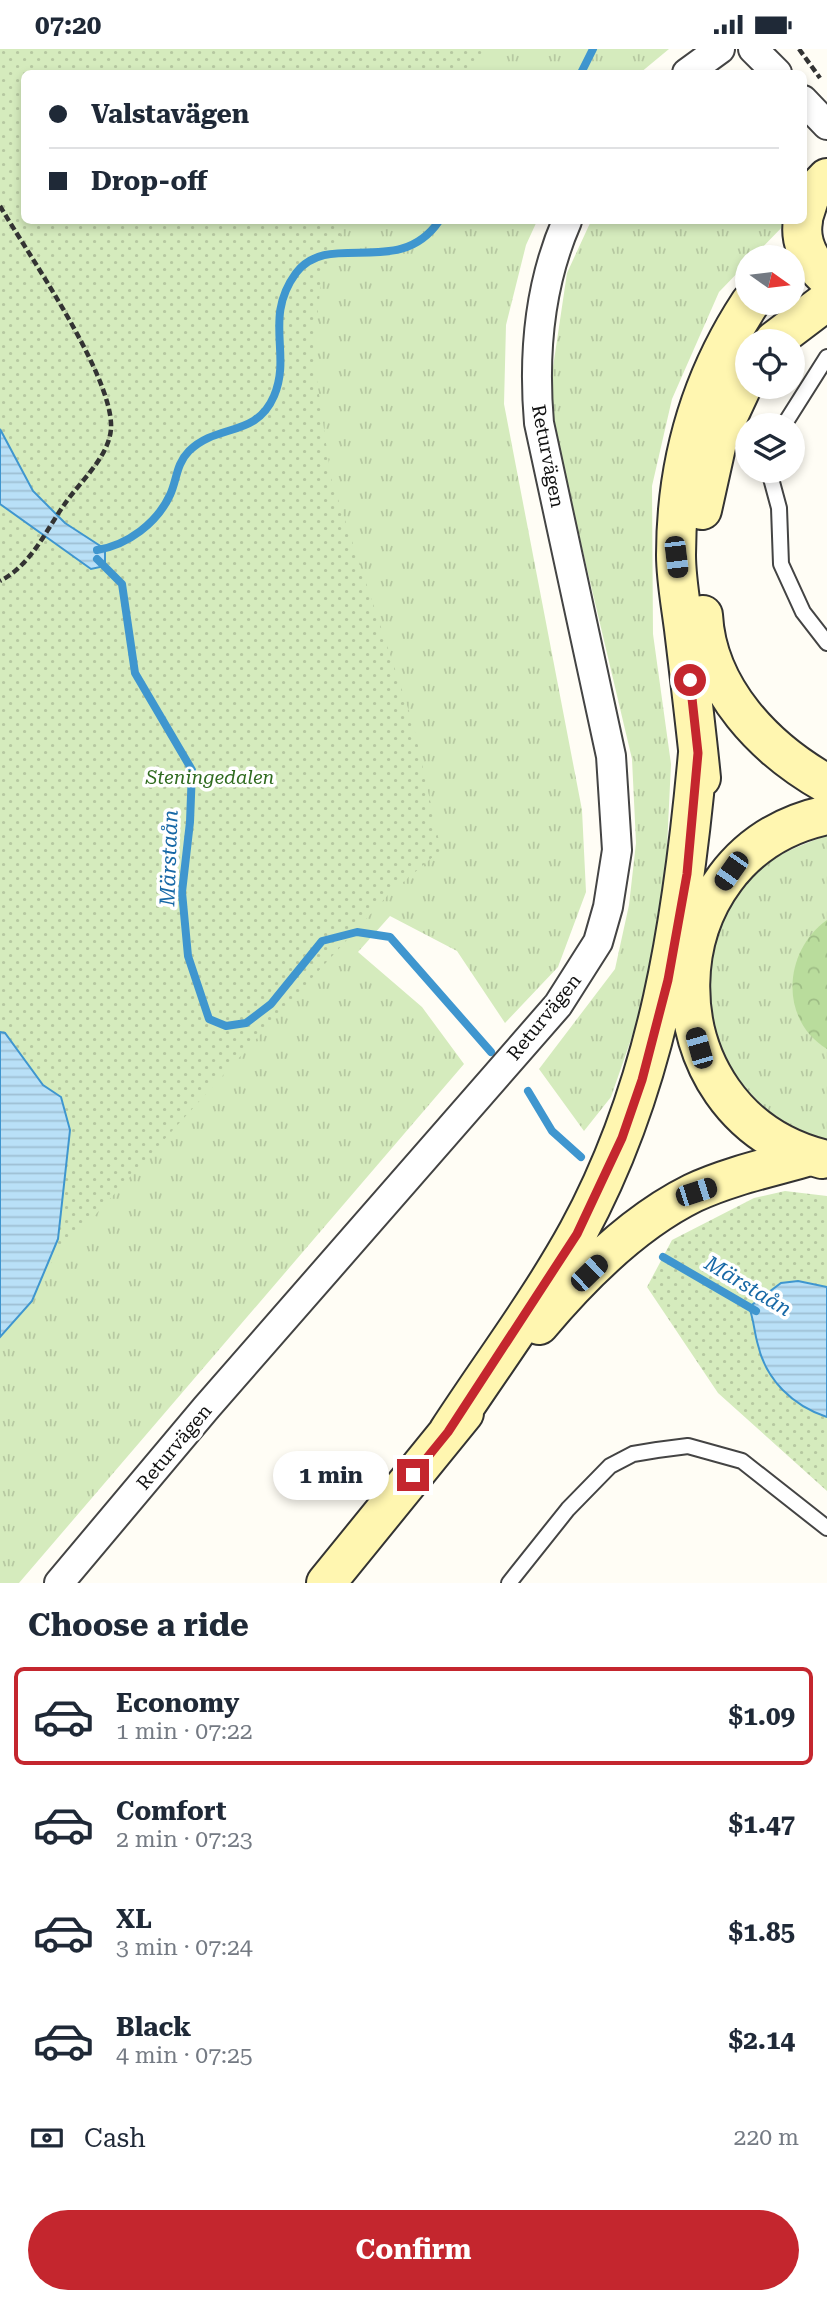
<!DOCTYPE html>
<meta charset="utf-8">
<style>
:root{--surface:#fff;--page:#f2f2f3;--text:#1f2937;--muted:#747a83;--line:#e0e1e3;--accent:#c4262e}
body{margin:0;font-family:"Roboto Serif",serif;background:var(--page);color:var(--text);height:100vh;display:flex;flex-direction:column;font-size:26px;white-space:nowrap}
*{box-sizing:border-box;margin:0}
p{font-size:23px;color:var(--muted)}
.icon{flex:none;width:38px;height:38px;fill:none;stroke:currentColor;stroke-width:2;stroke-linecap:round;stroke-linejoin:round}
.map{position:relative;height:1534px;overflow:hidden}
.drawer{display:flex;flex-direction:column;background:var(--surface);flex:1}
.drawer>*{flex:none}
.guide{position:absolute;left:21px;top:21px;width:786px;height:154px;border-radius:10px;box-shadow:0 4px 10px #0003;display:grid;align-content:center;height:154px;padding:0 28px;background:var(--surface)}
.needle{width:46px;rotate:104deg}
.fabs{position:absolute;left:735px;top:196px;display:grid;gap:14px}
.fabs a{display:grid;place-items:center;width:70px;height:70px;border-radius:50%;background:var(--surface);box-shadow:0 4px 10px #0003;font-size:35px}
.end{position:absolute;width:32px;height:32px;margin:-16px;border:9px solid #c4262e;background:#fff;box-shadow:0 0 0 4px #fff}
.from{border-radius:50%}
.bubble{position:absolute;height:49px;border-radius:24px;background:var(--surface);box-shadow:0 4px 10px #0003;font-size:23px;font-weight:700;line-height:49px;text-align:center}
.car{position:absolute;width:21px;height:42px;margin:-21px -10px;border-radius:9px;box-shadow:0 0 5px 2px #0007;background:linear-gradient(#222 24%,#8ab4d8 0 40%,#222 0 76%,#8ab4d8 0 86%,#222 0)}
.guide b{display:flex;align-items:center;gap:24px;height:66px;font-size:26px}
.guide b+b{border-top:2px solid var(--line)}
.guide i{width:18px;height:18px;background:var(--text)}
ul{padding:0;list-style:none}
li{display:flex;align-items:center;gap:21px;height:98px;margin:0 14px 10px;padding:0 14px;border:4px solid transparent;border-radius:10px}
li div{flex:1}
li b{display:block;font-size:26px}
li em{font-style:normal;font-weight:700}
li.selected{border-color:var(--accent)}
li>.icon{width:63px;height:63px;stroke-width:1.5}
h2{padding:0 28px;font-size:32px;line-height:84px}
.pay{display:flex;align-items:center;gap:18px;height:77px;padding:0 28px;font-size:26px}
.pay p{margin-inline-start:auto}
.cta{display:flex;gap:14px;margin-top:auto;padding:14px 28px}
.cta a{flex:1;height:80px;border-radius:42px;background:var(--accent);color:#fff;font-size:28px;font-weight:700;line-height:80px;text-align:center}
.status{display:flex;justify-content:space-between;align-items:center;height:49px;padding:0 35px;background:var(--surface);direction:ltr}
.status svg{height:19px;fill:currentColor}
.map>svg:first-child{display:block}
</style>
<div class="status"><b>07:20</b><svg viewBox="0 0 49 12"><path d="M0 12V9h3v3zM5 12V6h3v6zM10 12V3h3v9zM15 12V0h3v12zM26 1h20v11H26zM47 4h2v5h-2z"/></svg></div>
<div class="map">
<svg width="827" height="1534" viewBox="0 0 827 1534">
<defs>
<pattern id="grass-tufts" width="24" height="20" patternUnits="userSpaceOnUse" patternTransform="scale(1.75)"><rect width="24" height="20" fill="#d5ebbd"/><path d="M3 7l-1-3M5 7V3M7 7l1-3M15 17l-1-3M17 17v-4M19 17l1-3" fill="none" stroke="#b6c8a1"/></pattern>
<pattern id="forest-crowns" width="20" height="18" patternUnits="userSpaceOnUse" patternTransform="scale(1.75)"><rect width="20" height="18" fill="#b9dc9c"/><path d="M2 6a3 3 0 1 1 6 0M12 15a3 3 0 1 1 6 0" fill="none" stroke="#9ebc85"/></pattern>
<pattern id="park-dots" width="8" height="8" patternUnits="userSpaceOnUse" patternTransform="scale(1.75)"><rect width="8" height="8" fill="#d5ebbd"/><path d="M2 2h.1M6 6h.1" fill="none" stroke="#b6c8a1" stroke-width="1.8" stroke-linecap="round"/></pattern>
<pattern id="water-rules" width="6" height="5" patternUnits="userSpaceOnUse" patternTransform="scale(1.75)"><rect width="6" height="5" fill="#b9e0f7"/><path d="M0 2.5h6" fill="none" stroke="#9ebfd3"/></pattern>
</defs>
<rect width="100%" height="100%" fill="#fffdf5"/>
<path fill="url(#grass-tufts)" d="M0,0H669L640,24H24V172H537L526,196L506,276L504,355L582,761L586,843L558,918L505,974L457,902L390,867L358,903L422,958L464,1015L19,1534H0V1288L32,1252L44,453Z
M591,172H788L753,208H747V214L719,243L672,350L652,437L653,585L671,715L662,901L611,1048L584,1082L539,1020L615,920L629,856L636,794L632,710L567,435L549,345L567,224Z
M827,786V1090C766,1080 705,1005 707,943C708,900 723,858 753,827C773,805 801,797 827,786Z"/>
<path fill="url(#forest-crowns)" d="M827,871V1000C778,970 784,901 827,871Z"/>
<path fill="url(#park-dots)" d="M0,0H492L464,24H24V172H347L322,226L313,303L331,429L413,674L441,801L388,846L0,1270Z
M785,1142L827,1147V1442L718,1344L647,1238L672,1191L754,1149Z"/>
<path fill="url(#water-rules)" stroke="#3f96cf" stroke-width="2" d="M0,380L33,442L65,474L105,500V517L91,520L0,455Z
M0,983L5,984L43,1036L61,1048L70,1081L58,1190L32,1252L0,1288Z
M798,1232L827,1238V1368C793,1357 766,1331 758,1296C754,1283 754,1271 749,1258L781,1234Z"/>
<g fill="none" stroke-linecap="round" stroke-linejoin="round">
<path stroke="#3f96cf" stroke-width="8" d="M581,24L593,0
M97,501C128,496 157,474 170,446C177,431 176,415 189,402C217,374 256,389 274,347C292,305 263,269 296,224C329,180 399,231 439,172
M97,510L122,535L135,624L192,721L190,773L182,843L188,907L209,970L226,977L246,974L271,955L322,892L357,883L390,888L491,1003
M528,1042L552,1082L581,1108
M663,1208L756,1262"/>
<g stroke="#444" stroke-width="18">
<path id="lane" d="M784,376L827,308
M769,422L779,459L781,515L803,563L827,594
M509,1534L568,1460L610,1417L633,1405L657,1401L688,1397L742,1412L827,1479"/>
</g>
<g stroke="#444" stroke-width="32">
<path id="street" d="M753,0L777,24
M687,24L720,0
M803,51L827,76
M59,1534L206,1359L558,956L598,893L608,858L617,801L611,707L539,374C533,304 539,236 567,172"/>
</g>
<g stroke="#333" stroke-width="42">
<path id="secondary" d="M803,169L810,147L827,129
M803,172C799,194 811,214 827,229
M774,292L827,252
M702,461L718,389L747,327
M703,566C707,641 765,700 827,735
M701,729C696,679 690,630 684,580C681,556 676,530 676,506C676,415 700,330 750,254
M822,1110C644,1064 647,804 827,766
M539,1276C581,1226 634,1173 693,1144C729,1127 772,1118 810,1107
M448,1383C491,1317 540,1252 578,1183C659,1034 683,870 698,704
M326,1534L464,1364"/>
</g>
<path stroke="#333" stroke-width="4.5" stroke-dasharray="7 3.5" stroke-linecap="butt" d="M799,0L820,29
M0,157C30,208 108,320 111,374C113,405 80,432 64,456C45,483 31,516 0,532"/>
<use href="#lane" stroke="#fff" stroke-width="14"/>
<use href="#street" stroke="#fff" stroke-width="28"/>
<use href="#secondary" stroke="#fff6b0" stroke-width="38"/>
</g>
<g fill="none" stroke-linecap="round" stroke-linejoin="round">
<path stroke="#c4262e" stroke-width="9" d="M413,1426L448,1383L577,1185L622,1089L642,1031L668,931L687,825L698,704L690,631"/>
</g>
<g text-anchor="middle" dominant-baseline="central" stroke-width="7" stroke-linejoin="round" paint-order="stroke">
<g font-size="19" fill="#111" stroke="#fff">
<text transform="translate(548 407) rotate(79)">Returvägen</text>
<text transform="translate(544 968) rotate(-51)">Returvägen</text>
<text transform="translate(174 1398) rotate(-50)">Returvägen</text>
</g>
<g font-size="19" font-style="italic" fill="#2f6b1f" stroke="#fff">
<text x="210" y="728">Steningedalen</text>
</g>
<g font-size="21" font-style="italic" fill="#1768a6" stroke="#fff">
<text transform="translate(169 809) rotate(-88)">Märstaån</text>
<text transform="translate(748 1237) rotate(31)">Märstaån</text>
</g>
</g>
</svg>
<div class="fabs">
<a><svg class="needle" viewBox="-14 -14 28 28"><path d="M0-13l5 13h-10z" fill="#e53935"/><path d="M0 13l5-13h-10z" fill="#747a83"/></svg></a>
<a><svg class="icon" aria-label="locate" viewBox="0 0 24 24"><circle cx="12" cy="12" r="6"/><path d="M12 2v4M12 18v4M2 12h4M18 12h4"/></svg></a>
<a><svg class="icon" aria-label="layers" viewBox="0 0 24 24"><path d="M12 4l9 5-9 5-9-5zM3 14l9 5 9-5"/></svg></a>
</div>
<i class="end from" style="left:690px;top:631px"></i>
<i class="end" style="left:413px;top:1426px"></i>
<div class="bubble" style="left:273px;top:1402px;width:116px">1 min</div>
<i class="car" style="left:676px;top:508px;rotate:173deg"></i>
<i class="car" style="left:731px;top:822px;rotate:215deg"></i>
<i class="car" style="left:699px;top:999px;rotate:344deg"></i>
<i class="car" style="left:696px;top:1143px;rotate:72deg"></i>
<i class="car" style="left:589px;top:1224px;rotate:46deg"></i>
<div class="guide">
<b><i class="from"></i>Valstavägen</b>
<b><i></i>Drop-off</b>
</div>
</div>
<section class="drawer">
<h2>Choose a ride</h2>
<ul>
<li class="selected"><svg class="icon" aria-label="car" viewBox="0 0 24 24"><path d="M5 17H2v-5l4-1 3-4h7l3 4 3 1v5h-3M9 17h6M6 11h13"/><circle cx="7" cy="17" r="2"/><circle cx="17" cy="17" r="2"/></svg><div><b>Economy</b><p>1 min · 07:22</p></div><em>$1.09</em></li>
<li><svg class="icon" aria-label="car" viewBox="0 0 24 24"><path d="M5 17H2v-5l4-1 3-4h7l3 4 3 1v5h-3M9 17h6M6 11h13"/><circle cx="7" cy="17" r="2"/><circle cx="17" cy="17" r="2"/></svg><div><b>Comfort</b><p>2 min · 07:23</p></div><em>$1.47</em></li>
<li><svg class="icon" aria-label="car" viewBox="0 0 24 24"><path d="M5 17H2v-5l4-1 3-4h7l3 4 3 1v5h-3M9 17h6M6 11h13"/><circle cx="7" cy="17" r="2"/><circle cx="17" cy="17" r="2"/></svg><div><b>XL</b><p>3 min · 07:24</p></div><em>$1.85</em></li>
<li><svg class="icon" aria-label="car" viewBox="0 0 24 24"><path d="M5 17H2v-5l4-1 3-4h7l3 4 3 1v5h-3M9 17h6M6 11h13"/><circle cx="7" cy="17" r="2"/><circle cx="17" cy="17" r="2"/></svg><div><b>Black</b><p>4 min · 07:25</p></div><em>$2.14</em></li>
</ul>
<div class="pay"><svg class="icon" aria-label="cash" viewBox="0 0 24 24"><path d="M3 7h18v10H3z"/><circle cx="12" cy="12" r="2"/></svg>Cash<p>220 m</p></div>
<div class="cta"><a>Confirm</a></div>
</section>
